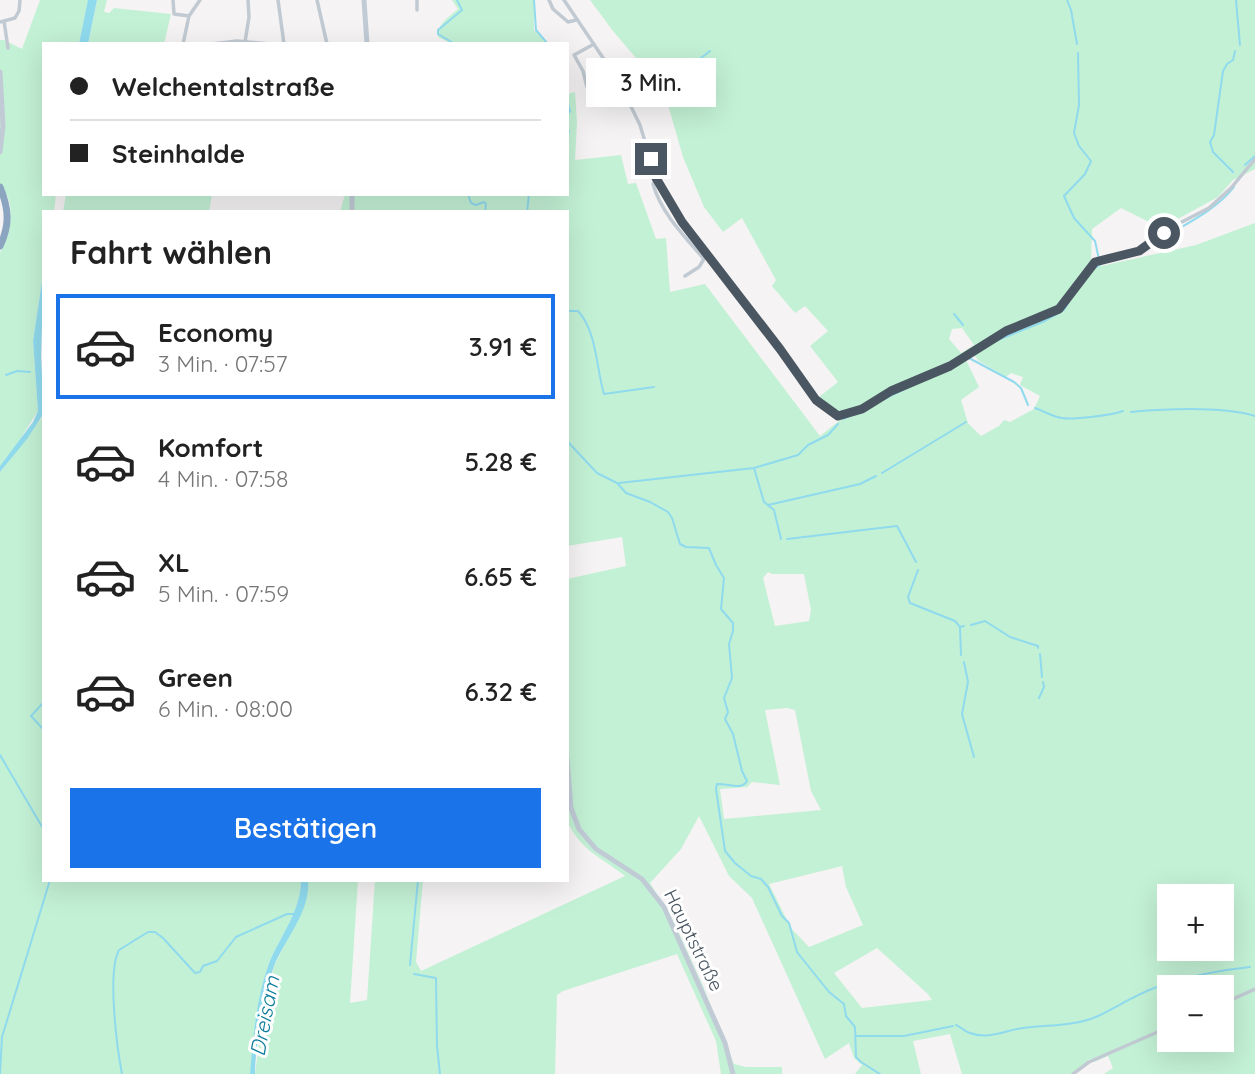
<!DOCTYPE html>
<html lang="de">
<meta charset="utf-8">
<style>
:root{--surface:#fff;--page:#f6f6f6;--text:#222;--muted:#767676;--line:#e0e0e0;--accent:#1a73e8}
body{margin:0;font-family:Quicksand,sans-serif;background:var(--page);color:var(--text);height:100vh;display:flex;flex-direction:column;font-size:26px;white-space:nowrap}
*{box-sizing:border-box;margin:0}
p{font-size:23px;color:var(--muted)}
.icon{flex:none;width:38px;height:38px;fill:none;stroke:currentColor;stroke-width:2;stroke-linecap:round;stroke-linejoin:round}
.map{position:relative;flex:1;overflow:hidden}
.side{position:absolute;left:42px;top:210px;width:527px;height:672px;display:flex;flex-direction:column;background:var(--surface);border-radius:0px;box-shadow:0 7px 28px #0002}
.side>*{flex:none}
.banner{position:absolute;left:42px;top:42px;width:527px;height:154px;border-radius:0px;box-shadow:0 7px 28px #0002;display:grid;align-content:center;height:154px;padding:0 28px;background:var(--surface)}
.controls{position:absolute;left:1157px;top:884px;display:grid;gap:14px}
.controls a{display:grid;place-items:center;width:77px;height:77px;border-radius:0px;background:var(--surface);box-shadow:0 7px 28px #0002;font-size:35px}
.end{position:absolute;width:32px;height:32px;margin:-16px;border:9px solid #4a5661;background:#fff;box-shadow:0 0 0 4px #fff}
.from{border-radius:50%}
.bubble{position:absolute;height:49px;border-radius:0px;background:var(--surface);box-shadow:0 7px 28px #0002;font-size:23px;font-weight:600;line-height:49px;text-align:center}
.banner b{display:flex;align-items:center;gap:24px;height:66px;font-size:26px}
.banner b+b{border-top:2px solid var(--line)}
.banner i{width:18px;height:18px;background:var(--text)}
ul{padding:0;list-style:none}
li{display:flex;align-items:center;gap:21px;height:105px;margin:0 14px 10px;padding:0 14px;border:4px solid transparent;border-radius:0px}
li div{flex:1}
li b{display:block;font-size:26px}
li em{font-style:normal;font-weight:600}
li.on{border-color:var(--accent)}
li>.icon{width:63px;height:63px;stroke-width:1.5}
h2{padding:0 28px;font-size:32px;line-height:84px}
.button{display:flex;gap:14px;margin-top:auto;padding:14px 28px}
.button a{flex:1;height:80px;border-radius:0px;background:var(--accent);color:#fff;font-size:28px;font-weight:600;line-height:80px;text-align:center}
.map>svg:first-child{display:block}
</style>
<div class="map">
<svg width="1255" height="1074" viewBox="0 0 1255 1074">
<rect width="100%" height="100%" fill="#f5f3f3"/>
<path fill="#c3f1d5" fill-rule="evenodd" d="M40,0H89L79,44H44V194H56L54,212H44V268L33,341L38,411L10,455L0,466V253C10,229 18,207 0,184V40H4L22,49Z
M97,0H107L104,12L109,13L114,8L171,14L164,44H88Z
M452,0H534V30L549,44H452L438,37C437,24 449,17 458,9Z
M590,0H1255V169L1233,180L1218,197L1161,228L1121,208L1092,229L1091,262L1097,267L1196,245L1255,223V1074H1104L1113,1068L1108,1056L1094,1062L1090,1059L1071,1074H962L950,1034L913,1041L921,1074H855L862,1065L854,1058L849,1043L825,1059L752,898L729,876L699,816L681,849L650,883L674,922L703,986L734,1064L746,1067H782V1074H721L716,1041L677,954L563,991L557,995L555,1074H255L262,1019L271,978L274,966L302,911L308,880H358L350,1003L367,1000L375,880H423L416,962L421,971L625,876C601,857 581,851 567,821V579L626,566L622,537L567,546V212H340L345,194H567V94L575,92L577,122L575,160L621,155L628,184L636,183L656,239L666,238L670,292L705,284L820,436L839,421L835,417V411L819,397L838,382L810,346L828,331L805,306L795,313L772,286L776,280L742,218L723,232L704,207L683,157L664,91L613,31ZM962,328L974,345L961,353L949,339L952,329ZM974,355L979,361L1006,377L1011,373L1023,377L1020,385L1040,396L1034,409L1010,422L1004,420L999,426L981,436L968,423L961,400L979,387L966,360ZM768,572L772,574H804L811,610L809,621L775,626L763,578ZM787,708L795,710L811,791L821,810L724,819L720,789L747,787L752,782L780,785L765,710ZM842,866L846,887L863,925L809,947L791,928L769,884ZM1169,896H1222V948H1169ZM877,948L928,994L932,1000L862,1008L834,973ZM1169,987H1222V1040H1169Z
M618,72L651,79L659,87L656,91L645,84L627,88Z
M66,194H212L209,212H63Z
M43,416L44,880H301C301,913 279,937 268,966C257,1000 254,1038 250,1074H0V472Z"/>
<path fill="#90daee" d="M88,0H97L88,44H79Z
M44,268L41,355L44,417L42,416L27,439L0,472V466L33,422L38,411L33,341Z
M301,880H308C311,911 285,939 274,966C265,992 255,1047 255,1074H250C253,1038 256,1001 268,966C279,937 301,912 301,880Z"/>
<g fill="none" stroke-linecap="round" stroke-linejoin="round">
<path stroke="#90daee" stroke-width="2" d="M534,0L536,30L548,44
M1067,0L1071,10L1077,44
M1236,0L1240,45
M455,44L438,34V30L462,10L457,0
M1078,53L1079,105L1074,133L1079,146L1091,161L1085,174L1064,196L1074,218L1095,241L1100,264
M683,72L710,51
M665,83L677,77
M567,101L570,111L567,116
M567,128L569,131L567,137
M1245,165L1255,156
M1233,172L1213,152L1210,142L1214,135L1223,71L1227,64L1233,60L1235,51
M468,194L471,203L476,205L484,202L486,204L485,212
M527,212L529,194
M1149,246C1177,228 1214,213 1234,187
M1090,271L1106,261
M567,311H578C597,332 596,367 604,394L654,387
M954,314L963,325
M968,358L993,342L1045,321L1064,310L1076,289
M969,358L1014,382L1021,388L1028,405
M6,375L17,371L30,372
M1035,408C1044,411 1053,417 1062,418C1073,420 1113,415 1123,411
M1131,412C1166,409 1221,406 1255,416
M843,419L962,361
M567,441L597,473L617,483L626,493L650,502L668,512L672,518L680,544L686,547L709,548L716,565L724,578L721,609L733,623V631L729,644L732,678L724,698L728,712L725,719L733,734L742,771L747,781C741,791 728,783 717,784L716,789L725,851L735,863L751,876L761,879L768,887L782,916L789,923L797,952L829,992L844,1004L846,1016L855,1027L856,1057L861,1062L880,1074
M754,468L764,502L774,510L781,539
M882,473L966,422
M619,483L754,468L798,455L808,445L828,435L838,424
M768,505L860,484L876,476
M787,539L897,526L916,562
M918,570L908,597L910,603L955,621L960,627L964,626
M971,625L985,621L1010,637L1038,646V648
M960,628L961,655
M1040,654L1042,677
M964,662L968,682L962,714L974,757
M1039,698L1044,687L1043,682
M44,702L31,716L44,730
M0,755L44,830
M410,965L418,880
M414,974L436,978L437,1046L440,1074
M956,1025C961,1027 965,1032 970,1033C988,1040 1006,1030 1023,1028C1046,1025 1077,1026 1098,1016C1117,1007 1140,992 1160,986C1190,976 1220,970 1250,967
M857,1036H904L953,1026
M0,1074L2,1037L50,880
M122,1074C117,1048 107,972 119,950L148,932H155L163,938L195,973L200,972L203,966L217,961L236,937L287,914H294"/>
<path stroke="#c1cad2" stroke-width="3.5" d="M173,0L174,14L189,16
M278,0L284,44
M317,0L327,44
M417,0V10
M549,0L553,9L568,22L576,20
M564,0L618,80L640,125L656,178L672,208L816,400L838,416L862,409L891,391L951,365L1006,331L1059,309L1095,262L1139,251L1178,224L1209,208L1231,188L1255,159
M4,21L8,48
M0,22L15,18L19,11L20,0
M245,42L249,17L248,0
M183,44L189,16L200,0
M212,44L237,41L270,44
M594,44L574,55L583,71L587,87L617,80
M656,178L653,184C661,213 685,237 704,259
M685,276L699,267L704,259
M1222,1004L1255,989
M1073,1074L1089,1062L1169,1027"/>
<path stroke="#c1cbd6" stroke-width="5" d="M364,0L367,44
M0,72L3,126L0,152
M352,194V212
M567,758L571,808L579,829L596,849L642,879L664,907L725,1043L733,1074"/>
<path stroke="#8ba5c1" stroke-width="7" d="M0,187C9,209 10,225 0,246"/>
</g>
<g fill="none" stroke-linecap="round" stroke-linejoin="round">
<path stroke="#4a5661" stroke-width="9" d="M651,159L656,178L682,222L780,349L816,400L838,416L862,409L891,391L950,366L1006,331L1059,309L1095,262L1139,251L1164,233"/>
</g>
<g text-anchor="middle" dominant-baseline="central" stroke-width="6" stroke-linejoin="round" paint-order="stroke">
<g font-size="19" fill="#4a5661" stroke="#fff">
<text transform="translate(694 940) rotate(64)">Hauptstraße</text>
</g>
<g font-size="21" font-style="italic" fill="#0c7c9b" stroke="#fff">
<text transform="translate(264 1016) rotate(-79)">Dreisam</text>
</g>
</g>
</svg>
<div class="controls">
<a>+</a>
<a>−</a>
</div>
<i class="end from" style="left:1164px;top:233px"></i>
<i class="end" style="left:651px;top:159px"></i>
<div class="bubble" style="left:586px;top:58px;width:130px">3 Min.</div>
<div class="banner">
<b><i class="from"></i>Welchentalstraße</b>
<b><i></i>Steinhalde</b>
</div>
<section class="side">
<h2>Fahrt wählen</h2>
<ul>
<li class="on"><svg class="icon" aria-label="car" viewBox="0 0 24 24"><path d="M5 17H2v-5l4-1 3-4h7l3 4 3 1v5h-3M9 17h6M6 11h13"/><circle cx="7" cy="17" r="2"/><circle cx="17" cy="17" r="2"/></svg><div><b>Economy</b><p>3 Min. · 07:57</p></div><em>3.91 €</em></li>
<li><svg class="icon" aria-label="car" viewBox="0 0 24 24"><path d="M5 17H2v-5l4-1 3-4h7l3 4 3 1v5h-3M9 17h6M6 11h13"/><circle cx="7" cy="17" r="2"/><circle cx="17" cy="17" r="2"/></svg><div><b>Komfort</b><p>4 Min. · 07:58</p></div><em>5.28 €</em></li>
<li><svg class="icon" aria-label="car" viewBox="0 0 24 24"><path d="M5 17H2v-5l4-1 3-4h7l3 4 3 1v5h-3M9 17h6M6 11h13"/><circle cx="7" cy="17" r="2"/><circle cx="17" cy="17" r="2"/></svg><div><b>XL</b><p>5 Min. · 07:59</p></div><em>6.65 €</em></li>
<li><svg class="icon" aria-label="car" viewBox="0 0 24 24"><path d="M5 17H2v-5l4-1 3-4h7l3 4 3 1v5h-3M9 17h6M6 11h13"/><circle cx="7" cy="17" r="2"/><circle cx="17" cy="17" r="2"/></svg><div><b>Green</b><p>6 Min. · 08:00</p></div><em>6.32 €</em></li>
</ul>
<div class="button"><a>Bestätigen</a></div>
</section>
</div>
